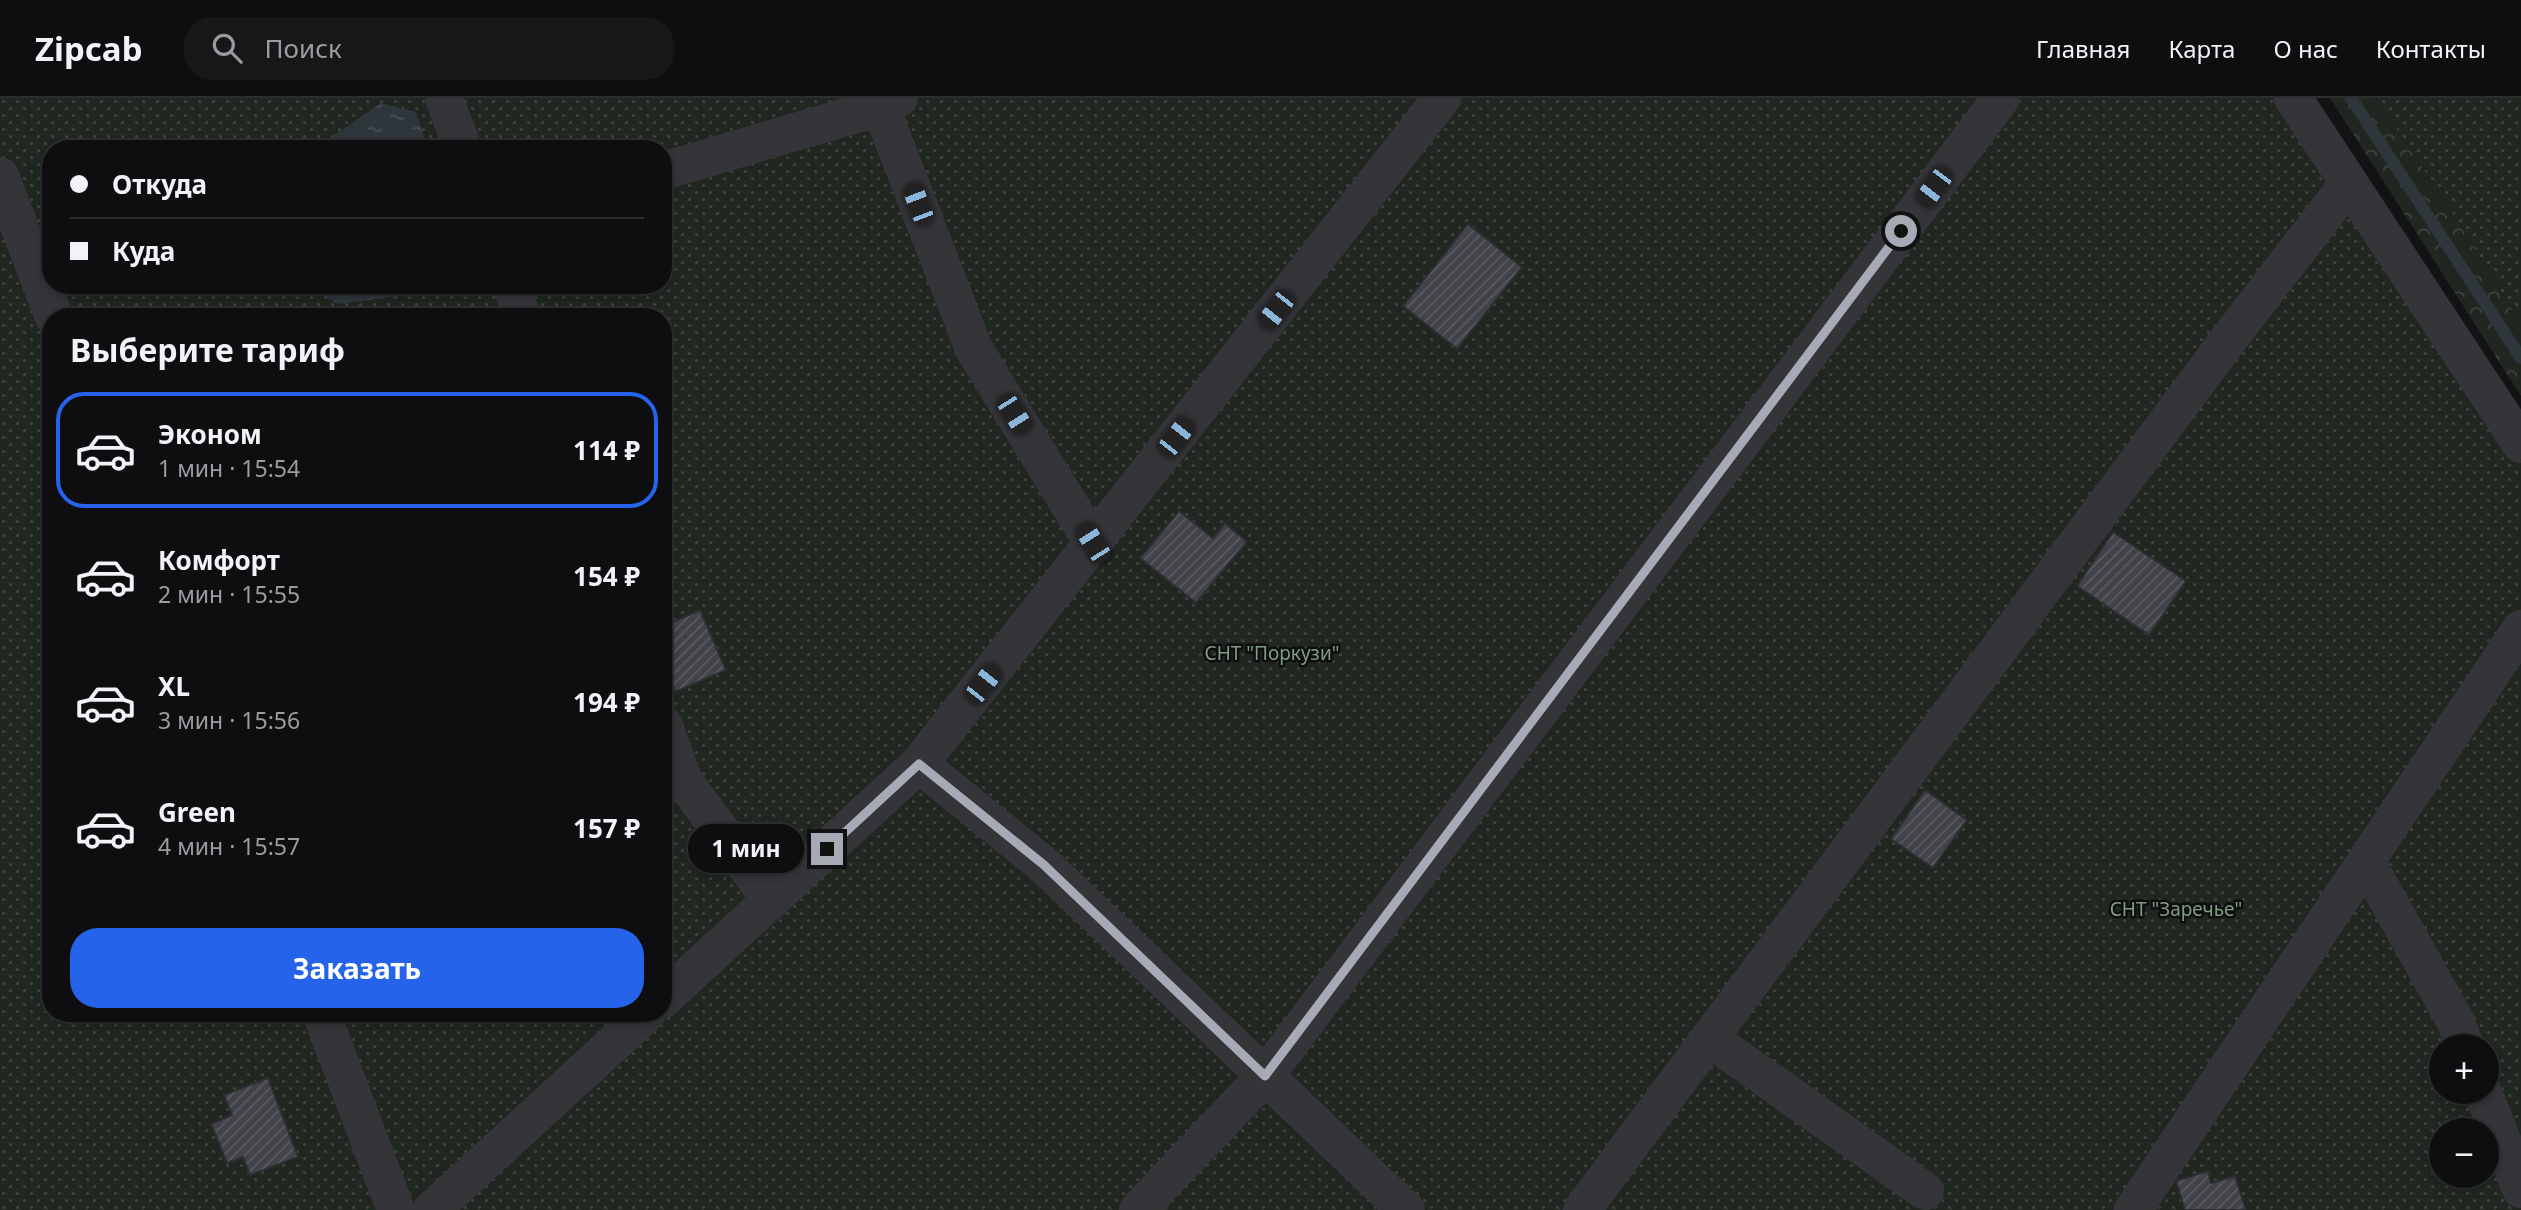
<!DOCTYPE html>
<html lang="ru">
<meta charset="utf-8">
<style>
:root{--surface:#0e0e10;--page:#171719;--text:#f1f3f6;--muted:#9b9c9f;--line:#2e2e30;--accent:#2563eb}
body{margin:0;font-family:"Noto Sans",sans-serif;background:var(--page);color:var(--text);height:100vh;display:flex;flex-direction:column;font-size:26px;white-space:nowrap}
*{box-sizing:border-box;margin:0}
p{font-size:23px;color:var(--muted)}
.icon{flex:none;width:38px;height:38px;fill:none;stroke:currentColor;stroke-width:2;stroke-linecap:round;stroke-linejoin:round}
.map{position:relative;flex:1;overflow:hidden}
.side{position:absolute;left:42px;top:210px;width:630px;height:714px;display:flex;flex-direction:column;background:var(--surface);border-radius:28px;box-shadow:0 4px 10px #0003,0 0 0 2px var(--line)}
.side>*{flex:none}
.top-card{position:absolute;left:42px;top:42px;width:630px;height:154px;border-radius:28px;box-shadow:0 4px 10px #0003,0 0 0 2px var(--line);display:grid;align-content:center;height:154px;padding:0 28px;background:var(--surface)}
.controls{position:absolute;left:2429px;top:936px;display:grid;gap:14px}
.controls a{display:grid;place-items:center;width:70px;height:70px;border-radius:50%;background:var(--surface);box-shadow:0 4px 10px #0003,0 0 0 2px var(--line);font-size:35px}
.end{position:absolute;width:32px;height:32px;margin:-16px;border:9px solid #a6aab4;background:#111;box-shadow:0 0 0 4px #111}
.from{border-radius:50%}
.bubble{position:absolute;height:49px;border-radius:24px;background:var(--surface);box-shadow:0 4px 10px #0003,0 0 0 2px var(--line);font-size:23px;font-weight:700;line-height:49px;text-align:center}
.car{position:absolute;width:21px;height:42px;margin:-21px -10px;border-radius:9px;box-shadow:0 0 5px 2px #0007;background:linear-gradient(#222 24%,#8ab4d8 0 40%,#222 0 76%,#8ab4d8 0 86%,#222 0)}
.top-card b{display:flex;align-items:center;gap:24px;height:66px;font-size:26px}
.top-card b+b{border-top:2px solid var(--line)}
.top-card i{width:18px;height:18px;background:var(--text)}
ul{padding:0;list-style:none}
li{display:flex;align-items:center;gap:21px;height:116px;margin:0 14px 10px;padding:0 14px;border:4px solid transparent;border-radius:28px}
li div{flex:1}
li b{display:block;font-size:26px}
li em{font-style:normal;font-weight:700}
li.on{border-color:var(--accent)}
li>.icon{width:63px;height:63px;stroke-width:1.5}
h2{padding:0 28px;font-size:32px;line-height:84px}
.action{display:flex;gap:14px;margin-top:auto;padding:14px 28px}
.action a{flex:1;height:80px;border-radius:28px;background:var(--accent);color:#fff;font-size:28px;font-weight:700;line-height:80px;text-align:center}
header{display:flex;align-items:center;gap:42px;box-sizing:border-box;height:98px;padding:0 35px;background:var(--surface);border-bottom:2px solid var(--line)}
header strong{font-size:33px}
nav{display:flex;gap:38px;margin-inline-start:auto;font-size:24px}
.search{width:490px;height:63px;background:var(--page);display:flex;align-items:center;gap:18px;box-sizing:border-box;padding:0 24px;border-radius:28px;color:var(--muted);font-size:26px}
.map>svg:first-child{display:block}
</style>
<header>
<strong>Zipcab</strong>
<div class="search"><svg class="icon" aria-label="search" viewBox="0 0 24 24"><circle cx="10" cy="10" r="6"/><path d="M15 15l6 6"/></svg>Поиск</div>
<nav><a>Главная</a><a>Карта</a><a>О нас</a><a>Контакты</a></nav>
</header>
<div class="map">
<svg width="2521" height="1112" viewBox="0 0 2521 1112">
<defs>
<pattern id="green-dots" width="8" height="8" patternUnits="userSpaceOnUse" patternTransform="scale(1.75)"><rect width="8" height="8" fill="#202721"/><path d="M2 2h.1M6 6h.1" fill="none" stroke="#3d443f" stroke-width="1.8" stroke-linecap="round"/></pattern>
<pattern id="forest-crowns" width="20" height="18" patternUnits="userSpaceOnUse" patternTransform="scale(1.75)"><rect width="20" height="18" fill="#202721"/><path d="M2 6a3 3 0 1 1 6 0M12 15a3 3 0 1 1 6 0" fill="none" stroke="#3d443f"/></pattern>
<pattern id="water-ripples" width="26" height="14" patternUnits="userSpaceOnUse" patternTransform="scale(1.75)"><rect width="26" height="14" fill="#2e363c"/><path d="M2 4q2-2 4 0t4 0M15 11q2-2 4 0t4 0" fill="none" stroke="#495056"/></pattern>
<pattern id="building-hatch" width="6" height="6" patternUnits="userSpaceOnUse" patternTransform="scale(1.75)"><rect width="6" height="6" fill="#424348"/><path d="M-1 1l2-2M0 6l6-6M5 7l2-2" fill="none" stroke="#5a5b60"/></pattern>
</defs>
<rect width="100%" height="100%" fill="#131315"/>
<path fill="url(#green-dots)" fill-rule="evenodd" d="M0,0H2293L2521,346V1112H0ZM51,51H663V187H51ZM51,219H663V915H51ZM2441,948H2487V994H2441ZM2441,1032H2487V1078H2441Z
M2376,0H2521V225L2435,88Z"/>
<path fill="url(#forest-crowns)" d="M2330,0H2376L2435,88L2521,225V298Z"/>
<path fill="url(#water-ripples)" d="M381,5L416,14L428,51H320L322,46Z
M300,187H414L405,197L339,206Z"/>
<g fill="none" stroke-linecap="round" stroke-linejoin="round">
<path stroke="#2e363c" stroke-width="12" d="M2351,0L2521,260"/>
</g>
<path fill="url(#building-hatch)" stroke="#2e2d31" stroke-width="2" d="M1468,126L1522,169L1457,251L1403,208Z
M1179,413L1213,440L1225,425L1247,444L1196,505L1140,460Z
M2113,434L2186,483L2149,537L2077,488Z
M700,512L726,572L675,594L663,566V528Z
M1925,692L1967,722L1933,770L1891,741Z
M268,980L298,1059L250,1077L243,1059L227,1065L211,1026L232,1017L224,997Z
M2208,1073L2211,1085L2235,1078L2246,1112H2185L2176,1083Z"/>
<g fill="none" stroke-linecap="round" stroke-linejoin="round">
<path stroke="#353539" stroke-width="38" d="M444,0L463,51
M877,0L974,251L1093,445
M2293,0L2521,346
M663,73L880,9L899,0
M0,78L54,219
M511,187L522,219
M663,626L684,683L771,802
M919,666L1044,767L1406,1112
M2366,763L2456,924L2465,948
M663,901L919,666L1442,0
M321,915L396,1112
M1709,940L1925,1093
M2483,994L2521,1091
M432,1112L647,915
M1138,1112L1265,978L2001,0
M1582,1112L2228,242L2349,85
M2133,1112L2521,531"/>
</g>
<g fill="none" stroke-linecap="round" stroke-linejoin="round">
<path stroke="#a6aab4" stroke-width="9" d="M827,751L919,666L1044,767L1265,978L1901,133"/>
</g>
<g text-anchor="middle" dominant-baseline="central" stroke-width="5" stroke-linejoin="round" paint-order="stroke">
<g font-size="19" fill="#7e9e80" stroke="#0e0e10">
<text x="1272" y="555">СНТ "Поркузи"</text>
<text x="2176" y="811">СНТ "Заречье"</text>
</g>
</g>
</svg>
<div class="controls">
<a>+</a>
<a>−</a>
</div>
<i class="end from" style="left:1901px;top:133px"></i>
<i class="end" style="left:827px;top:751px"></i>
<div class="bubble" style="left:688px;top:726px;width:116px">1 мин</div>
<i class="car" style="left:1934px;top:89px;rotate:217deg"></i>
<i class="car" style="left:918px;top:106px;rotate:339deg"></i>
<i class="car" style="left:1276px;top:212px;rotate:218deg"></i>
<i class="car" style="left:1014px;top:316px;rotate:148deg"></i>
<i class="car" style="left:1176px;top:339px;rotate:38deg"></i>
<i class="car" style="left:1093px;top:445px;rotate:328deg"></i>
<i class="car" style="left:983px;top:586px;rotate:38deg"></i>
<div class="top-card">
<b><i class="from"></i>Откуда</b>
<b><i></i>Куда</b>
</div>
<section class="side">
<h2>Выберите тариф</h2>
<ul>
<li class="on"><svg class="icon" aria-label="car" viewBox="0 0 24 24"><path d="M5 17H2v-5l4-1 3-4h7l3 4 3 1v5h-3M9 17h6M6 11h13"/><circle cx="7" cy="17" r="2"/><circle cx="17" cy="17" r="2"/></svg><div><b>Эконом</b><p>1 мин · 15:54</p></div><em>114 ₽</em></li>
<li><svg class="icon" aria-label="car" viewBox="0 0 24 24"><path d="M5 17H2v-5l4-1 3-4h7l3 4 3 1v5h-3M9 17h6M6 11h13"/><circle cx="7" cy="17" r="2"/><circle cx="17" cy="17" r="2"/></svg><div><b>Комфорт</b><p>2 мин · 15:55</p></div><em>154 ₽</em></li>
<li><svg class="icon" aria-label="car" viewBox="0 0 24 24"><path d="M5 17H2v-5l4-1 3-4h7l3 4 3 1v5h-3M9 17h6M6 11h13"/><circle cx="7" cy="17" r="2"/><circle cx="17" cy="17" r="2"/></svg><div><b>XL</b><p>3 мин · 15:56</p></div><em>194 ₽</em></li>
<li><svg class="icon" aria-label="car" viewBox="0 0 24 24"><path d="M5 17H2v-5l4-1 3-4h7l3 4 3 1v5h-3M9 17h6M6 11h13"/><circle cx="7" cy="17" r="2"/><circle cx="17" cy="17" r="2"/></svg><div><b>Green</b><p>4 мин · 15:57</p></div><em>157 ₽</em></li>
</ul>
<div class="action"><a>Заказать</a></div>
</section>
</div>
